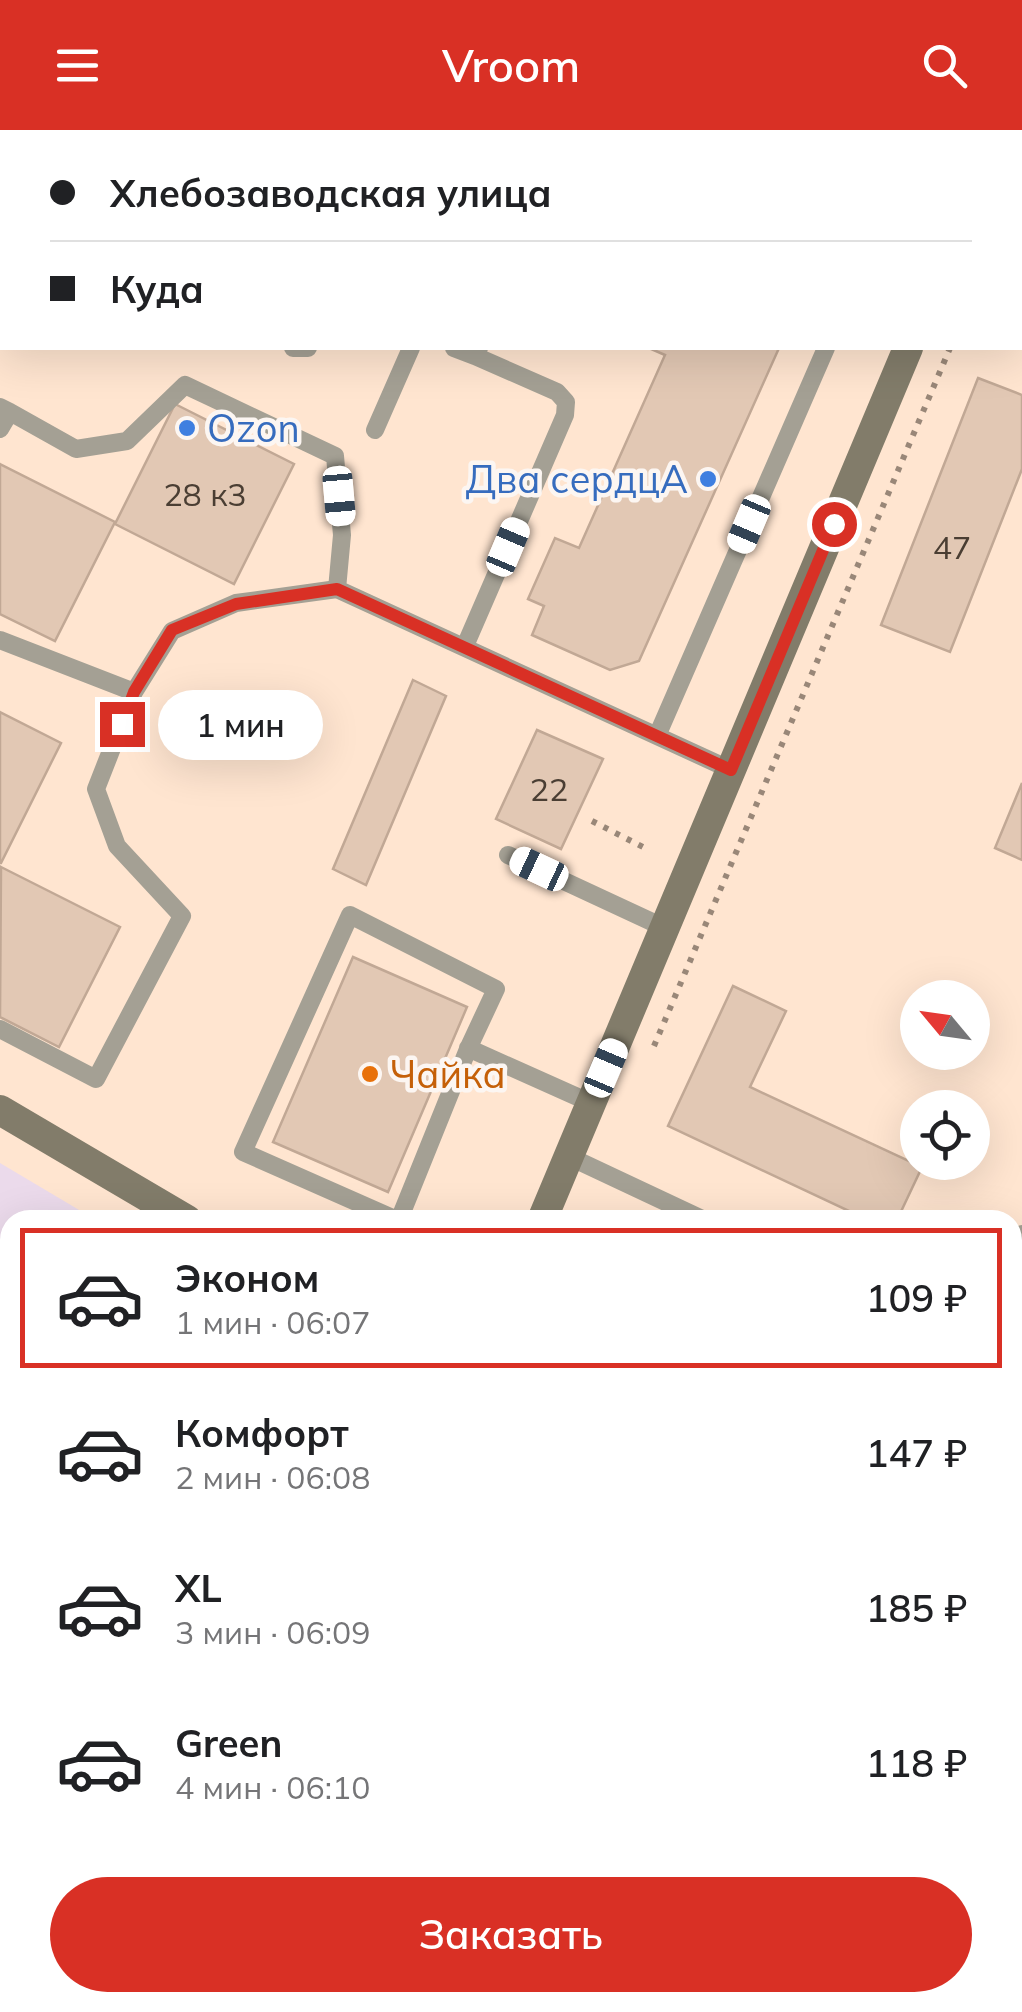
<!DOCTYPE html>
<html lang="ru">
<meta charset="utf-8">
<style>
:root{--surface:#fff;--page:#f6f6f6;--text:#202124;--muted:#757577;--line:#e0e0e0;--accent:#d93025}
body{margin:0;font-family:Mulish,sans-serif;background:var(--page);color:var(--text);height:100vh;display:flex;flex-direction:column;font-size:38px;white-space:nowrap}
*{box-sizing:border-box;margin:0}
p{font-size:32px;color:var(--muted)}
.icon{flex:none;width:55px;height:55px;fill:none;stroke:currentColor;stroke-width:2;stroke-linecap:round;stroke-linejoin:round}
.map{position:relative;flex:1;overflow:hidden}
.details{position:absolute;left:0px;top:1080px;width:1022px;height:802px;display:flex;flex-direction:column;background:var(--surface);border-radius:30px 30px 0 0;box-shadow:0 10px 40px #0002}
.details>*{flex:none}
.guide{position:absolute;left:0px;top:0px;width:1022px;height:220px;box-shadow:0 10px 40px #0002;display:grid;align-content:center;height:220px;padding:0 50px;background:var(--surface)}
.needle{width:65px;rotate:299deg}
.buttons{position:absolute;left:900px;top:850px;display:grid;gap:20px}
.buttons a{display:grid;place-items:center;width:90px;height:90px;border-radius:50%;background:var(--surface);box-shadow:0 10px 40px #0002;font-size:50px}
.end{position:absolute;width:45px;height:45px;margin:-22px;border:12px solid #d93025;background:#fff;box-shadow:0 0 0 5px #fff}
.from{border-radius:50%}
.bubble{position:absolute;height:70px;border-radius:35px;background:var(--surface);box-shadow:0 10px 40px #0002;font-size:32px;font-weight:600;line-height:70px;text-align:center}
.car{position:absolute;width:30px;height:60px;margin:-30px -15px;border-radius:12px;box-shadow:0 0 8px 2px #0007;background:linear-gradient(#fff 24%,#345 0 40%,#fff 0 76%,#345 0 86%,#fff 0)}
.guide b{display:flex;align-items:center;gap:35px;height:95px;font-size:38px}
.guide b+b{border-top:2px solid var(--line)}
.guide i{width:25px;height:25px;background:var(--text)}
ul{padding:18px 0 0;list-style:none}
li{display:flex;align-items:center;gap:30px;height:140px;margin:0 20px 15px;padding:0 30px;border:5px solid transparent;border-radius:0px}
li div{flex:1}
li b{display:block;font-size:38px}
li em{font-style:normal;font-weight:600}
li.selected{border-color:var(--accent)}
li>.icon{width:90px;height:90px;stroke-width:1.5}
.button{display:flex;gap:20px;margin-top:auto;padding:20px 50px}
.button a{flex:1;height:115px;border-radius:60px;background:var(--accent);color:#fff;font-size:40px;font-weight:600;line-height:115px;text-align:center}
header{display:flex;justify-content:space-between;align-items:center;height:130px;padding:0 50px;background:var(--accent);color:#fff;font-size:45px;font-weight:600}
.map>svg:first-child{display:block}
</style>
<header><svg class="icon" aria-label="menu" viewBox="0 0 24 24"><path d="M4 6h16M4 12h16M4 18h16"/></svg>Vroom<svg class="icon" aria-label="search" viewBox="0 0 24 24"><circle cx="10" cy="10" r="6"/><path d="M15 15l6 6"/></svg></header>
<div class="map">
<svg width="1022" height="1882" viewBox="0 0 1022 1882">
<rect width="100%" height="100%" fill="#ffe5d0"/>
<path fill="#ebdaeb" d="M0,1033L96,1090H10V1809L0,1806Z"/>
<path fill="#adc4ae" d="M1022,1650V1751L1013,1750V1669Z"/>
<path fill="#e2c8b4" stroke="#c1a895" stroke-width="2.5" d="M238,0H384L237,2Z
M649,218H779L639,531L610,540L532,505L544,476L528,469L555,408L579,418L665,225Z
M978,248L1022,265V339L950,522L881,495Z
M175,274L294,334L234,454L115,394Z
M0,334L115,392L55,511L0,484Z
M413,550L446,566L366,755L333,739Z
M0,582L61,613L1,733H0Z
M537,600L603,629L561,719L496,689Z
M1022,653V730L995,718Z
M1,737L120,797L59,917L0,887Z
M353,827L467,877L388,1062L273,1012Z
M733,856L786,881L750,957L922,1037L897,1090H868L668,996Z
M10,1146V1252L0,1246V1166Z
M1012,1317L1022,1323V1511L1012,1526Z
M10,1362V1525L0,1520V1382Z
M1012,1760L1022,1761V1800H1012Z
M268,1872H347L343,1882H264Z"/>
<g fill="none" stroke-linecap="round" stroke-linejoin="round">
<path stroke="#998778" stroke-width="6" stroke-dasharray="5 8" stroke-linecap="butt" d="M1020,52L1022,48
M592,691L643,717
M654,916L950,218
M206,1882L211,1872"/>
<path stroke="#a4a094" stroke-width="18" d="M645,0V2
M231,2L233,0
M411,2L412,0
M859,2L860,0
M1020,8L1022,9
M293,218H308
M454,218L475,226
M10,282L76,319L127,311L185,255L335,326L342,405L337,459
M0,299L10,282L0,277
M375,300L411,218
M0,510L134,562
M465,516L565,285L566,272L557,262L475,226L479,218
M657,606L826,218
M508,725L665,798
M0,899L96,949L182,786L117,716L96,659L134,562L172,501L236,473L337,459L731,640
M468,918L591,973
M570,1027L704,1090
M397,1090L243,1022L350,785L496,859L468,919L399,1090
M1012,1124L1022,1104
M1012,1133L1022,1148
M1012,1263L1022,1268
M1012,1553L1022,1559
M1012,1589L1022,1573
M1012,1838L1022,1846
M565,1872L582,1882
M394,1882L399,1872"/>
<path stroke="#a4a094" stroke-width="30" d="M1020,189L1022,190"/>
<path stroke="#827c6a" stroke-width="30" d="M999,2L1000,0
M0,980L187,1090
M542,1090L908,218
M161,1882L166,1872"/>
</g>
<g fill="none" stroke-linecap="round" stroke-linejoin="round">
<path stroke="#d93025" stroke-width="12" d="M122,594L134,562L172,500L236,474L337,459L731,640L834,394"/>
</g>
<g fill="#3f7fe0" stroke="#fcf6f2" stroke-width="4">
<circle cx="187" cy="298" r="10"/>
<circle cx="708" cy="349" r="10"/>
</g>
<circle fill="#e8710a" stroke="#fcf6f2" stroke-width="4" cx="370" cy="944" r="10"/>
<g text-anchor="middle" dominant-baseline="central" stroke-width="9" stroke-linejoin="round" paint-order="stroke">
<g font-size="32" fill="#4a3e33">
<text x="205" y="364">28 к3</text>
<text x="952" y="417">47</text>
<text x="549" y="659">22</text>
</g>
<g font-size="38" fill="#366cbe" stroke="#fcf6f2" text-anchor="start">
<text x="207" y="298">Ozon</text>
<text x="688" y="349" text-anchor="end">Два сердцА</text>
</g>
<g font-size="38" fill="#c56008" stroke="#fcf6f2" text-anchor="start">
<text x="390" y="944">Чайка</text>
</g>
</g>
</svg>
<div class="buttons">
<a><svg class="needle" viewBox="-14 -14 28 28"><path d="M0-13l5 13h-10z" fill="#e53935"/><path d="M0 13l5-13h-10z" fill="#757577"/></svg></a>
<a><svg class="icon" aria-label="locate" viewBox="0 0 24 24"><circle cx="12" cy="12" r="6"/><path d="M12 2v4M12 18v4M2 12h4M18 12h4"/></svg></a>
</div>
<i class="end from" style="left:834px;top:394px"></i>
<i class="end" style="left:122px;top:594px"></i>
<div class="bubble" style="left:158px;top:560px;width:165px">1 мин</div>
<i class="car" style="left:339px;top:366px;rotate:175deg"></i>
<i class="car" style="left:749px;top:394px;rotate:203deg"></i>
<i class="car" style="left:508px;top:417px;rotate:23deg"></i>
<i class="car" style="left:539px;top:739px;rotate:295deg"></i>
<i class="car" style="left:606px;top:938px;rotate:23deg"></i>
<div class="guide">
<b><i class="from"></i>Хлебозаводская улица</b>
<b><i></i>Куда</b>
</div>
<section class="details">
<ul>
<li class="selected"><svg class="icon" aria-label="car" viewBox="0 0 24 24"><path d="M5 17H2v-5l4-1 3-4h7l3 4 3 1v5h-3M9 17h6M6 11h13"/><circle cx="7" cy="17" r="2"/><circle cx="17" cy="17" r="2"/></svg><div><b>Эконом</b><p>1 мин · 06:07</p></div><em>109 ₽</em></li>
<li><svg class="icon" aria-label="car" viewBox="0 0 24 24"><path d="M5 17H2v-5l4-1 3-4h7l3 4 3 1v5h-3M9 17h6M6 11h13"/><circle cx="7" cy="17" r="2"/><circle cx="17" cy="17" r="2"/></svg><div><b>Комфорт</b><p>2 мин · 06:08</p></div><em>147 ₽</em></li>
<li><svg class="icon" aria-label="car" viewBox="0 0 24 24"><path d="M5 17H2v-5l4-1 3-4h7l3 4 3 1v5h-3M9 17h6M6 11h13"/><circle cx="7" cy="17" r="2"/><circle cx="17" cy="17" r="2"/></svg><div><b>XL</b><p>3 мин · 06:09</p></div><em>185 ₽</em></li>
<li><svg class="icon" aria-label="car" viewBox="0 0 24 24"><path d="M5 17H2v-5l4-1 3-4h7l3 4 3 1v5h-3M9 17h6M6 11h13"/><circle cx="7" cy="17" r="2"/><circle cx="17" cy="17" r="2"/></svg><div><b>Green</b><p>4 мин · 06:10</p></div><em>118 ₽</em></li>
</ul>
<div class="button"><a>Заказать</a></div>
</section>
</div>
